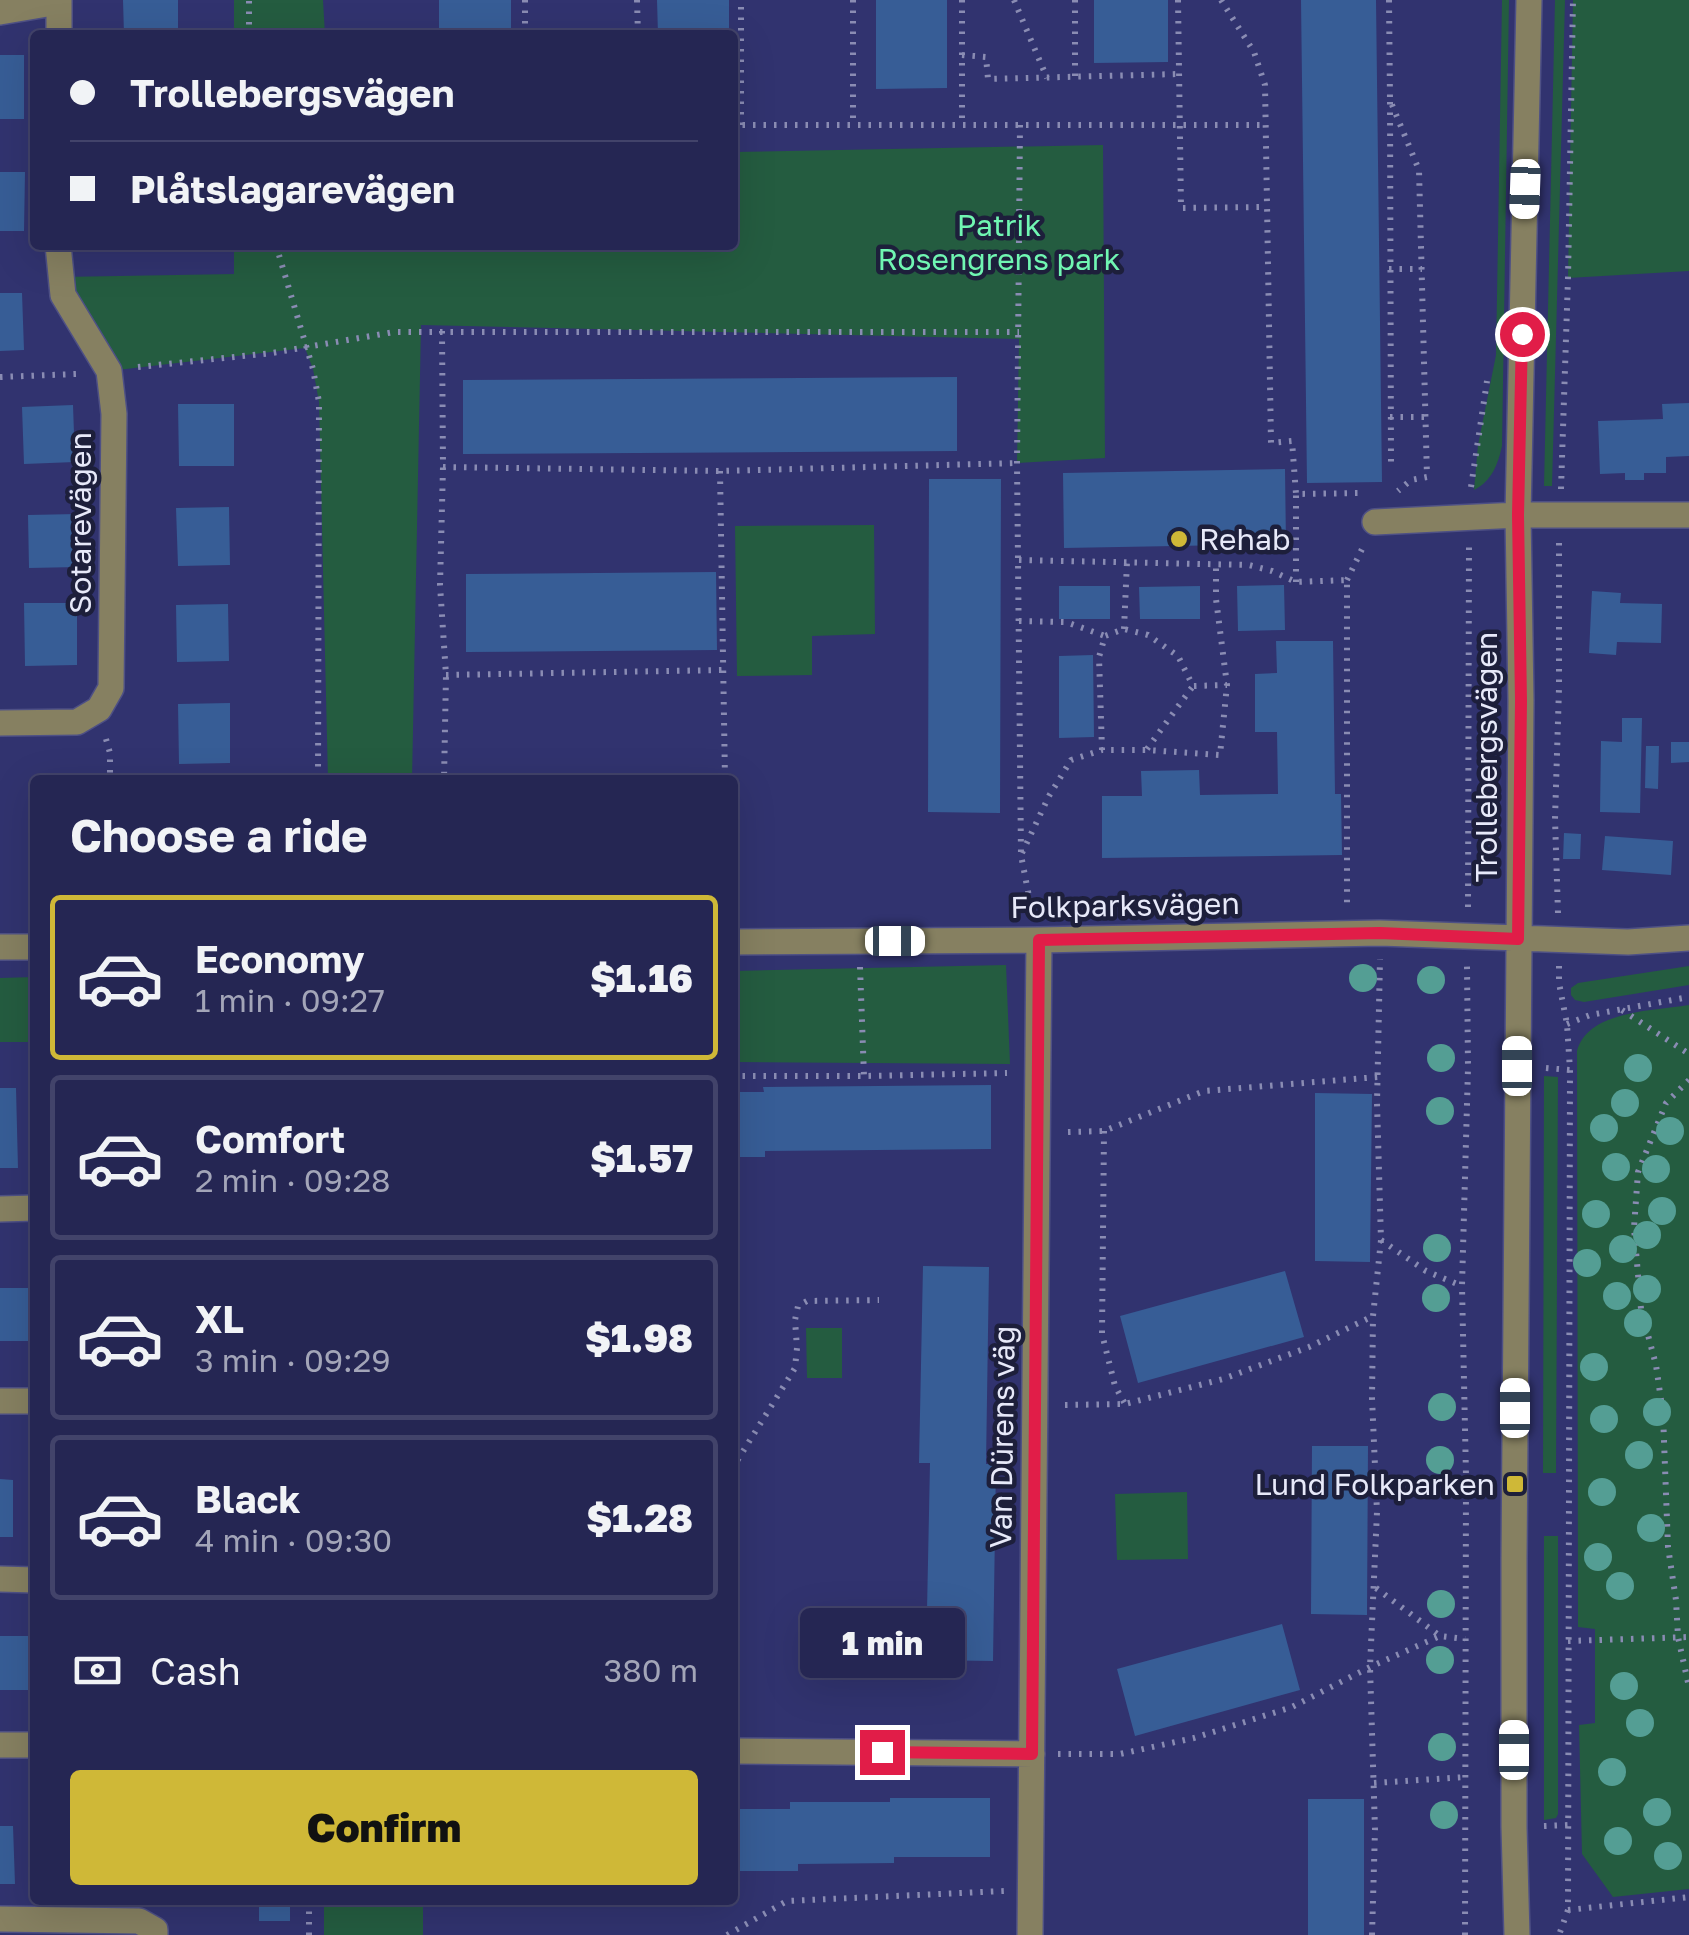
<!DOCTYPE html>
<meta charset="utf-8">
<style>
:root{--surface:#252653;--page:#31325d;--text:#f1f3f6;--muted:#a3a5b8;--line:#42436a;--accent:#cfb837}
body{margin:0;font-family:"Golos Text",sans-serif;background:var(--page);color:var(--text);height:100vh;display:flex;flex-direction:column;font-size:38px;white-space:nowrap}
*{box-sizing:border-box;margin:0}
p{font-size:32px;color:var(--muted)}
.icon{flex:none;width:55px;height:55px;fill:none;stroke:currentColor;stroke-width:2;stroke-linecap:round;stroke-linejoin:round}
.map{position:relative;flex:1;overflow:hidden}
.drawer{position:absolute;left:30px;top:775px;width:708px;height:1130px;display:flex;flex-direction:column;background:var(--surface);border-radius:10px;box-shadow:0 10px 40px #0002,0 0 0 2px var(--line)}
.drawer>*{flex:none}
.hud{position:absolute;left:30px;top:30px;width:708px;height:220px;border-radius:10px;box-shadow:0 10px 40px #0002,0 0 0 2px var(--line);display:grid;align-content:center;height:220px;padding:0 40px;background:var(--surface)}
.end{position:absolute;width:45px;height:45px;margin:-22px;border:12px solid #e11d48;background:#fff;box-shadow:0 0 0 5px #fff}
.from{border-radius:50%}
.bubble{position:absolute;height:70px;border-radius:10px;background:var(--surface);box-shadow:0 10px 40px #0002,0 0 0 2px var(--line);font-size:32px;font-weight:800;line-height:70px;text-align:center}
.car{position:absolute;width:30px;height:60px;margin:-30px -15px;border-radius:12px;box-shadow:0 0 8px 2px #0007;background:linear-gradient(#fff 24%,#345 0 40%,#fff 0 76%,#345 0 86%,#fff 0)}
.hud b{display:flex;align-items:center;gap:35px;height:95px;font-size:38px}
.hud b+b{border-top:2px solid var(--line)}
.hud i{width:25px;height:25px;background:var(--text)}
ul{padding:0;list-style:none}
li{display:flex;align-items:center;gap:30px;height:165px;margin:0 20px 15px;padding:0 20px;border:5px solid var(--line);border-radius:10px}
li div{flex:1}
li b{display:block;font-size:38px}
li em{font-style:normal;font-weight:800}
li.on{border-color:var(--accent)}
li>.icon{width:90px;height:90px;stroke-width:1.5}
h2{padding:0 40px;font-size:45px;line-height:120px}
.pay{display:flex;align-items:center;gap:25px;height:110px;padding:0 40px;font-size:38px}
.pay p{margin-inline-start:auto}
.action{display:flex;gap:20px;margin-top:auto;padding:20px 40px}
.action a{flex:1;height:115px;border-radius:10px;background:var(--accent);color:#111;font-size:40px;font-weight:800;line-height:115px;text-align:center}
.map>svg:first-child{display:block}
</style>
<div class="map">
<svg width="1689" height="1935" viewBox="0 0 1689 1935">
<rect width="100%" height="100%" fill="#31336f"/>
<path fill="#245c40" d="M234,0H323L325,35H234Z
M1502,0H1509L1502,446C1498,464 1492,481 1474,490L1478,445L1496,355Z
M1555,0H1565L1552,486H1544Z
M1573,0H1689V271L1568,278Z
M1103,145L1105,458L1017,463L1019,339L421,325L412,780H328L319,402L313,369L305,348L109,371L61,277L234,274V245H732L733,152Z
M874,525L875,634L812,636V675L737,676L735,526Z
M1006,965L1010,1064L733,1062V971Z
M1689,966V985L1584,1002L1575,1000L1571,995V988L1578,983Z
M35,977V1042H0V978Z
M1689,1005V1889L1613,1897L1582,1854L1579,1725L1595,1723V1629L1578,1627L1577,1051C1588,1010 1654,1011 1689,1005Z
M1544,1076L1558,1077L1556,1473H1543Z
M806,1328H842V1378H807Z
M1187,1492L1188,1559L1117,1560L1115,1494Z
M1544,1536H1558V1814L1556,1818L1544,1820Z
M324,1900H423V1935H324Z"/>
<path fill="#375d96" d="M123,0H178V35H124Z
M439,0H511V35H439Z
M657,0H729V35H658Z
M876,0H947V88L876,89Z
M1094,0H1168V62L1094,63Z
M1301,0H1376L1382,482L1307,483Z
M0,55H24V119H0Z
M0,172H25L24,231H0Z
M0,293H22L24,350L0,351Z
M957,377V451L463,454V380Z
M1689,403V456L1666,457V473H1644V480H1625V473L1600,474L1598,421L1663,419L1662,404Z
M178,404H234V466H179Z
M73,405L75,462L24,464L22,407Z
M1285,469L1286,544L1064,548L1063,473Z
M929,479H1001L1000,813L928,812Z
M229,507L230,565L178,566L176,508Z
M77,514L78,567L29,568L28,515Z
M716,572L717,650L466,652V574Z
M1284,585L1285,630L1238,631L1237,586Z
M1059,586H1110V619H1059Z
M1200,586V619H1140L1139,587Z
M1592,591L1621,593L1620,603L1662,604L1661,643L1617,642L1616,655L1589,653Z
M24,603H77V665L25,666Z
M228,604L229,661L177,662L176,605Z
M1276,641H1333L1335,794H1341L1342,855L1102,858V796H1142L1141,771L1199,770L1200,795L1278,794L1277,732H1255V674L1277,673Z
M1093,655L1094,737L1059,738V656Z
M230,703V763L179,764L178,704Z
M1622,718H1642L1640,813L1600,812L1601,741L1622,742Z
M1671,742H1689V762L1671,763Z
M1646,746H1659L1658,789L1645,788Z
M1564,833L1581,834L1580,859H1563Z
M1605,836L1673,841L1671,875L1602,870Z
M991,1085V1149L765,1151V1157H732V1092H764L763,1087Z
M0,1088H16L18,1168H0Z
M1315,1093L1372,1094L1370,1262L1315,1261Z
M923,1266L989,1267L986,1464H996L993,1661L926,1660L930,1463H919Z
M1285,1271L1304,1337L1138,1383L1120,1316Z
M0,1288H35V1341H0Z
M1312,1446H1368L1367,1615L1311,1614Z
M0,1479L13,1480V1537H0Z
M1282,1624L1300,1690L1135,1736L1117,1669Z
M0,1636H35V1690H0Z
M890,1798H990V1857H894V1863L798,1864V1871H732V1809H790V1802H890Z
M1308,1799H1364V1935H1308Z
M0,1826H13L15,1884H0Z
M259,1900H290V1921H259Z"/>
<g fill="none" stroke-linecap="round" stroke-linejoin="round">
<g stroke="#4e5085" stroke-width="28">
<path id="minor" d="M0,12L59,2
M59,35V0
M1375,522L1518,515H1689
M0,723L77,722L99,709L111,688L114,414L109,371L63,295L58,245
M732,942L1039,940L1380,933L1628,942L1689,938
M0,947H35
M0,1209L35,1208
M0,1401H35
M0,1579L35,1580
M0,1745H35
M732,1751L1032,1754
M0,1919L139,1921L155,1930V1935
M1030,1935L1039,940
M1517,1935L1514,1827V1559L1521,701L1518,515L1529,0"/>
</g>
<path stroke="#8a8cb3" stroke-width="6" stroke-dasharray="2.5 8" stroke-linecap="butt" d="M525,0V35
M637,0L638,35
M853,0V125
M962,0V126
M1014,0L1047,78
M1075,0V77
M1178,0L1181,208L1266,207
M1221,0L1254,52L1265,85L1271,443L1292,441L1296,494
M1389,0L1390,100L1419,170L1427,477L1411,480L1398,491
M249,35V0
M962,55L986,57L988,79L1178,74
M1390,102L1391,466
M732,125H1265
M741,125V0
M1020,125L1017,463L1021,855L1032,912
M276,245L313,369L319,402L318,780
M1389,269H1422
M442,331L443,467L440,585L446,675L444,780
M138,367L272,353L394,332H1019
M0,377L76,374
M1390,417H1425
M443,467L720,471L1017,463
M720,471L725,780
M1471,487L1487,381
M1561,489L1568,278L1573,0
M1019,560L1249,565L1272,571L1296,582L1347,580V908
M1347,580L1364,545
M1296,582V494L1362,493
M1019,621L1066,622L1105,636
M1124,629L1127,562
M446,675L723,670
M106,739L110,753V780
M1147,749L1193,686
M1102,750L1099,657L1105,636L1124,629L1148,635L1178,656L1193,686L1227,685
M1022,853L1049,796L1071,760L1102,750H1147L1220,755L1227,685L1216,599V563
M1468,907L1469,545
M1558,913L1555,819L1559,688V541
M1559,966V983L1567,1024L1570,1070L1568,1910L1559,1935
M860,967L864,1076
M1622,1010L1689,1054
M1567,1024L1590,1015L1689,997
M1546,1068L1570,1070
M732,1076H864L1007,1073
M1689,1080L1666,1103L1638,1172L1634,1228L1641,1309L1656,1365L1663,1414L1668,1547L1676,1600L1678,1637L1689,1687
M1104,1131L1102,1334L1115,1386L1125,1404
M1068,1132L1104,1131L1204,1091L1378,1077
M1381,1240L1426,1271L1462,1286
M1065,1405L1125,1404L1223,1379L1309,1347L1373,1316
M732,1469L795,1368L797,1348L795,1320L798,1306L807,1301L879,1300
M1376,1588L1440,1636L1465,1639
M1568,1641L1689,1637
M1058,1754H1120L1194,1738L1292,1707L1370,1667L1440,1636
M1374,1783L1466,1777
M1544,1826L1568,1825
M1568,1910L1689,1897
M309,1935V1900
M727,1935L787,1901L1004,1891
M1372,1935L1375,1830L1370,1667L1377,1512L1372,1398L1373,1316L1381,1240L1377,1103L1380,959
M1465,1935L1466,1476L1462,1286L1468,1068L1467,965"/>
<use href="#minor" stroke="#868061" stroke-width="25"/>
</g>
<g fill="#549e94">
<circle cx="1363" cy="978" r="14"/>
<circle cx="1431" cy="980" r="14"/>
<circle cx="1441" cy="1058" r="14"/>
<circle cx="1638" cy="1068" r="14"/>
<circle cx="1625" cy="1103" r="14"/>
<circle cx="1440" cy="1111" r="14"/>
<circle cx="1604" cy="1128" r="14"/>
<circle cx="1670" cy="1131" r="14"/>
<circle cx="1616" cy="1167" r="14"/>
<circle cx="1656" cy="1169" r="14"/>
<circle cx="1662" cy="1211" r="14"/>
<circle cx="1596" cy="1214" r="14"/>
<circle cx="1647" cy="1235" r="14"/>
<circle cx="1437" cy="1248" r="14"/>
<circle cx="1623" cy="1249" r="14"/>
<circle cx="1587" cy="1263" r="14"/>
<circle cx="1647" cy="1289" r="14"/>
<circle cx="1617" cy="1296" r="14"/>
<circle cx="1436" cy="1298" r="14"/>
<circle cx="1638" cy="1323" r="14"/>
<circle cx="1594" cy="1367" r="14"/>
<circle cx="1442" cy="1407" r="14"/>
<circle cx="1657" cy="1412" r="14"/>
<circle cx="1604" cy="1419" r="14"/>
<circle cx="1639" cy="1455" r="14"/>
<circle cx="1440" cy="1460" r="14"/>
<circle cx="1602" cy="1492" r="14"/>
<circle cx="1651" cy="1528" r="14"/>
<circle cx="1598" cy="1557" r="14"/>
<circle cx="1620" cy="1586" r="14"/>
<circle cx="1441" cy="1604" r="14"/>
<circle cx="1440" cy="1660" r="14"/>
<circle cx="1624" cy="1686" r="14"/>
<circle cx="1640" cy="1723" r="14"/>
<circle cx="1442" cy="1747" r="14"/>
<circle cx="1612" cy="1772" r="14"/>
<circle cx="1657" cy="1812" r="14"/>
<circle cx="1444" cy="1815" r="14"/>
<circle cx="1618" cy="1841" r="14"/>
<circle cx="1668" cy="1856" r="14"/>
</g>
<g fill="none" stroke-linecap="round" stroke-linejoin="round">
<path stroke="#e11d48" stroke-width="12" d="M882,1752L1032,1754L1039,940L1380,933L1518,939L1521,701L1518,515L1522,334"/>
</g>
<g fill="#cfb837" stroke="#1d1f3b" stroke-width="4">
<circle cx="1179" cy="539" r="10"/>
<rect x="1505" y="1474" width="20" height="20" rx="5"/>
</g>
<g text-anchor="middle" dominant-baseline="central" stroke-width="9" stroke-linejoin="round" paint-order="stroke">
<g font-size="30" fill="#70f6b2" stroke="#1d1f3b">
<text x="999" y="225">Patrik<tspan x="999" dy="34">Rosengrens park</tspan></text>
</g>
<g font-size="30" fill="#e7e9f9" stroke="#1d1f3b">
<text transform="translate(80 523) rotate(-90)">Sotarevägen</text>
<text transform="translate(1486 757) rotate(-90)">Trollebergsvägen</text>
<text transform="translate(1125 905) rotate(-1)">Folkparksvägen</text>
<text transform="translate(1002 1437) rotate(-89)">Van Dürens väg</text>
</g>
<g font-size="30" fill="#e7e9f9" stroke="#1d1f3b" text-anchor="start">
<text x="1199" y="539">Rehab</text>
<text x="1495" y="1484" text-anchor="end">Lund Folkparken</text>
</g>
</g>
</svg>
<i class="end from" style="left:1522px;top:334px"></i>
<i class="end" style="left:882px;top:1752px"></i>
<div class="bubble" style="left:800px;top:1608px;width:165px">1 min</div>
<i class="car" style="left:1525px;top:189px;rotate:182deg"></i>
<i class="car" style="left:895px;top:941px;rotate:90deg"></i>
<i class="car" style="left:1517px;top:1066px;rotate:0deg"></i>
<i class="car" style="left:1515px;top:1408px;rotate:0deg"></i>
<i class="car" style="left:1514px;top:1750px;rotate:0deg"></i>
<div class="hud">
<b><i class="from"></i>Trollebergsvägen</b>
<b><i></i>Plåtslagarevägen</b>
</div>
<section class="drawer">
<h2>Choose a ride</h2>
<ul>
<li class="on"><svg class="icon" aria-label="car" viewBox="0 0 24 24"><path d="M5 17H2v-5l4-1 3-4h7l3 4 3 1v5h-3M9 17h6M6 11h13"/><circle cx="7" cy="17" r="2"/><circle cx="17" cy="17" r="2"/></svg><div><b>Economy</b><p>1 min · 09:27</p></div><em>$1.16</em></li>
<li><svg class="icon" aria-label="car" viewBox="0 0 24 24"><path d="M5 17H2v-5l4-1 3-4h7l3 4 3 1v5h-3M9 17h6M6 11h13"/><circle cx="7" cy="17" r="2"/><circle cx="17" cy="17" r="2"/></svg><div><b>Comfort</b><p>2 min · 09:28</p></div><em>$1.57</em></li>
<li><svg class="icon" aria-label="car" viewBox="0 0 24 24"><path d="M5 17H2v-5l4-1 3-4h7l3 4 3 1v5h-3M9 17h6M6 11h13"/><circle cx="7" cy="17" r="2"/><circle cx="17" cy="17" r="2"/></svg><div><b>XL</b><p>3 min · 09:29</p></div><em>$1.98</em></li>
<li><svg class="icon" aria-label="car" viewBox="0 0 24 24"><path d="M5 17H2v-5l4-1 3-4h7l3 4 3 1v5h-3M9 17h6M6 11h13"/><circle cx="7" cy="17" r="2"/><circle cx="17" cy="17" r="2"/></svg><div><b>Black</b><p>4 min · 09:30</p></div><em>$1.28</em></li>
</ul>
<div class="pay"><svg class="icon" aria-label="cash" viewBox="0 0 24 24"><path d="M3 7h18v10H3z"/><circle cx="12" cy="12" r="2"/></svg>Cash<p>380 m</p></div>
<div class="action"><a>Confirm</a></div>
</section>
</div>
